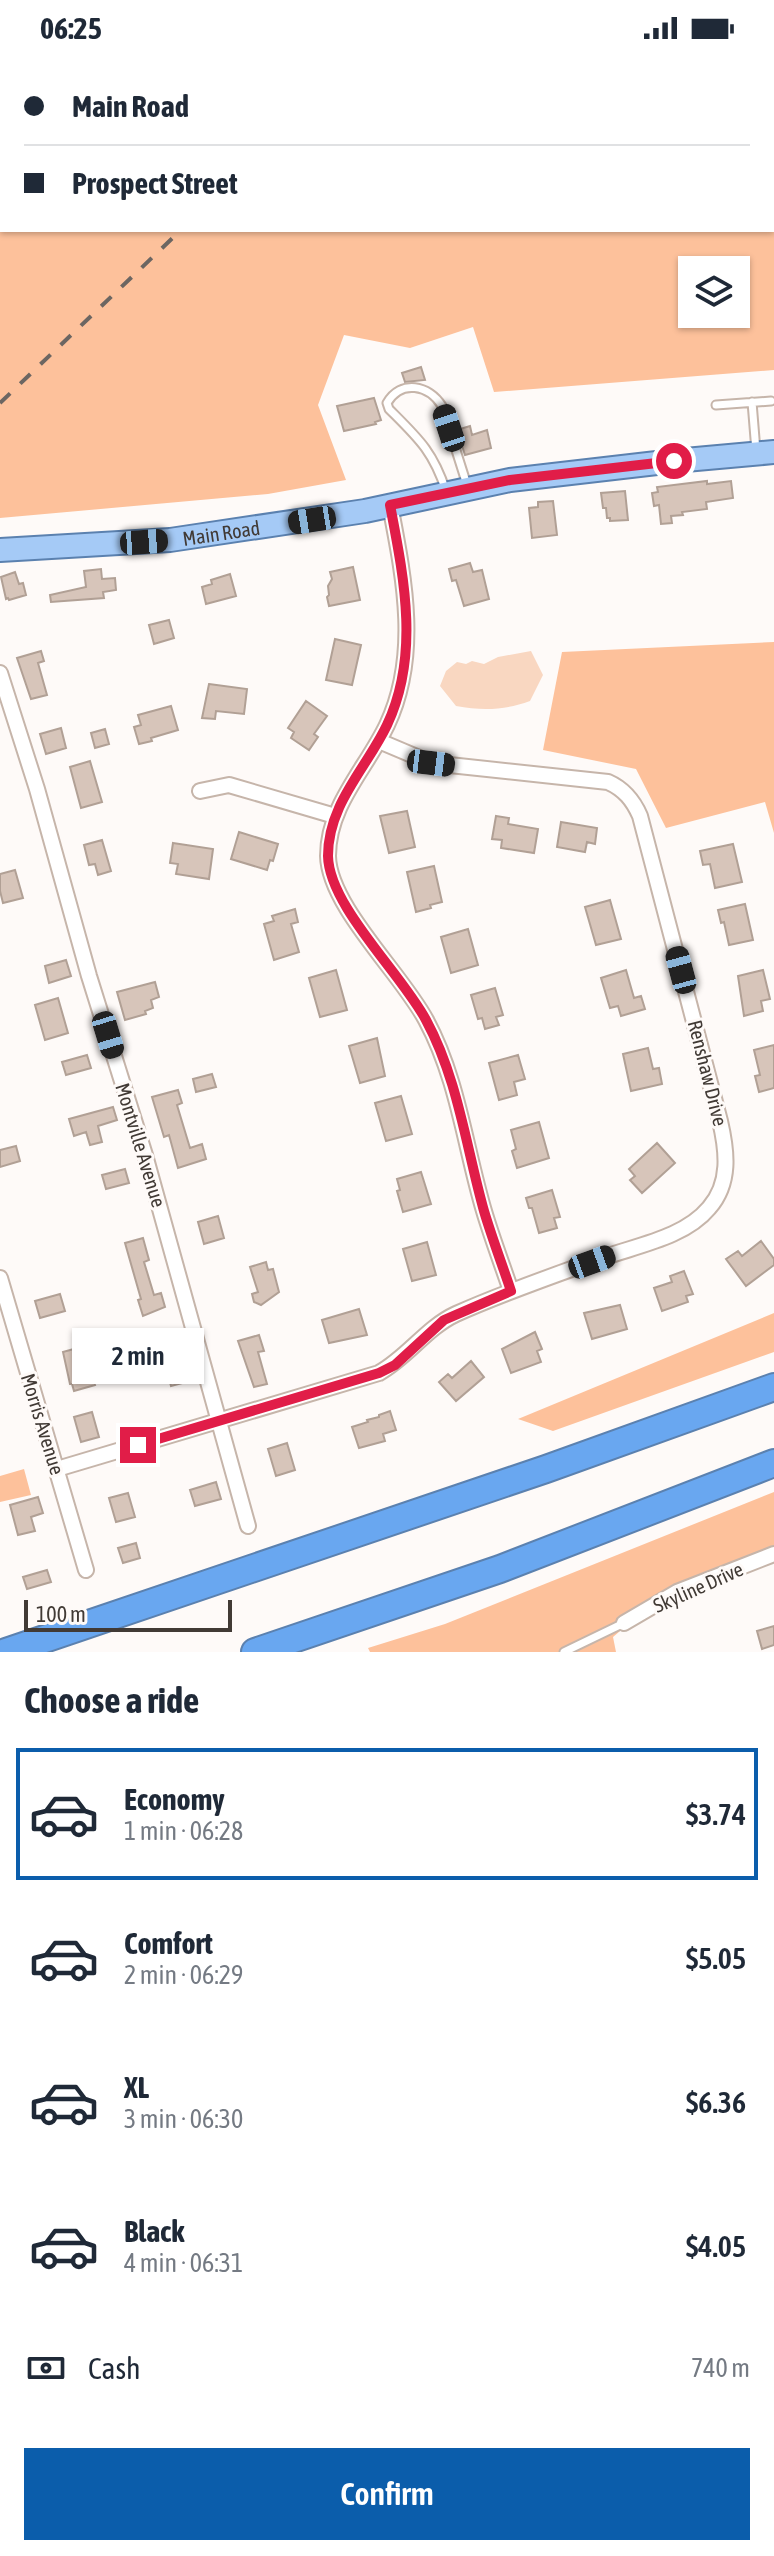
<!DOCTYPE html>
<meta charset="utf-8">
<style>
:root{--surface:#fff;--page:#f6f6f7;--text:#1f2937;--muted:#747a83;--line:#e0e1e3;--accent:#0b5dab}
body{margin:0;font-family:"Asap Condensed",sans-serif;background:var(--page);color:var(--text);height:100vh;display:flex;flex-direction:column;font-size:30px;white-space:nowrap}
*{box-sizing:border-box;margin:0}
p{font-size:26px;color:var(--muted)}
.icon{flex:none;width:44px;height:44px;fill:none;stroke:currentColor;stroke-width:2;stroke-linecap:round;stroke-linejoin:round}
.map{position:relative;height:1596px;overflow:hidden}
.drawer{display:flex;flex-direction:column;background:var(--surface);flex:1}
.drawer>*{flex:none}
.guide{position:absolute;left:0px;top:0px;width:774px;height:176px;box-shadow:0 2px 6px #0004;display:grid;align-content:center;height:176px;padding:0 24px;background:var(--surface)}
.fabs{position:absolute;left:678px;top:200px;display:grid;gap:16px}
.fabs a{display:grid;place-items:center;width:72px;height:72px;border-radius:0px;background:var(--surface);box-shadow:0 2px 6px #0004;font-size:40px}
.scale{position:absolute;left:24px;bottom:20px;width:208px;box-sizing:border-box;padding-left:8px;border:4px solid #413a35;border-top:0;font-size:22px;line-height:28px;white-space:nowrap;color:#413a35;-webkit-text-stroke:6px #fefaf8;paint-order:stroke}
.end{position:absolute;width:36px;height:36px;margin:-18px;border:10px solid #e11d48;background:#fff;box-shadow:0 0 0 4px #fff}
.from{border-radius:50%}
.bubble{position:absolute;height:56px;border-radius:0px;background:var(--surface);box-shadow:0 2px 6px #0004;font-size:26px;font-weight:600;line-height:56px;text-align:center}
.car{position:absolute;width:24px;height:48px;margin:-24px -12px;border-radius:10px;box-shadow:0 0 6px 2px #0007;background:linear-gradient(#222 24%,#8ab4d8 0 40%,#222 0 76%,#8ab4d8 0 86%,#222 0)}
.guide b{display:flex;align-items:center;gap:28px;height:76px;font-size:30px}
.guide b+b{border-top:2px solid var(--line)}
.guide i{width:20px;height:20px;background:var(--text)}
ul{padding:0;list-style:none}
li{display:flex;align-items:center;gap:24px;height:132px;margin:0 16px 12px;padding:0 8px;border:4px solid transparent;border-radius:0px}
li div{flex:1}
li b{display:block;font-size:30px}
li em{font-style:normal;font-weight:600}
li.current{border-color:var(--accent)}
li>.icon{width:72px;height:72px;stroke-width:1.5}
h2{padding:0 24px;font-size:36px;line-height:96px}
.pay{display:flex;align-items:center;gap:20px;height:88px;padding:0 24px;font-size:30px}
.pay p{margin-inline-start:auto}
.primary-button{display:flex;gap:16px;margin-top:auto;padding:16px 24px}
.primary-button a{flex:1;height:92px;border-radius:0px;background:var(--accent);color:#fff;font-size:32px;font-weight:600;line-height:92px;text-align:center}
.status{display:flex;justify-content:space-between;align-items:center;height:56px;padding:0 40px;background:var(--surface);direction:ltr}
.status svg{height:22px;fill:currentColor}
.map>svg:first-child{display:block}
</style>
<div class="status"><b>06:25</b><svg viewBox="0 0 49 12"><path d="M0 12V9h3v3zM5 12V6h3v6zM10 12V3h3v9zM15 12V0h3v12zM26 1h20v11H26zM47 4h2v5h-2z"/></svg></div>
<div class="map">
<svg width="774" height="1596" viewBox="0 0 774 1596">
<rect width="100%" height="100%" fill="#fefaf8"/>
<path fill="#fdc19b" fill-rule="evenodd" d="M0,0H774V314L494,336L473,271L410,292L344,279L318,349L346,424L268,438L0,462ZM2,2H772V174H2ZM692,214H736V258H692Z
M774,586V777L765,746L666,772L636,713L543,694L562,596Z
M774,1257V1296L553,1375L518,1363Z
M24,1413L31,1439L0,1446V1420Z
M774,1436V1497L658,1543L613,1581L616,1596H370L368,1592L445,1568Z"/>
<path fill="#f9d7c1" d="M531,595L543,619L530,645C505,654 483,655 456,650L440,630L446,615L457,606L466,608L472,605L484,608L498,601Z"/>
<path fill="#d7c5ba" stroke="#b1a095" stroke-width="2" d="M421,311L425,324L405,326L402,317Z
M374,342L381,364L375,366L376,368L344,375L337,350Z
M470,370L472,379L487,374L491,392L465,399L457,374Z
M707,425V428L731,425L733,442L706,446L707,453L682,456L683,459L671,460L672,467L661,468L659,449L654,450L652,437L658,436L657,431Z
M625,435L628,464L610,465V462H607L606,452H603L601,437Z
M553,445L557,479L532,482L529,452L538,451V446Z
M470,507L473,516L482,514L489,543L464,550L456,524L452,525L449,513Z
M353,511L360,544L329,550L327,541L329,539L328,530L332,523L330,516Z
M101,513L102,523L115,522L116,534L103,536L104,542L51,546L50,539L86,531L84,515Z
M15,516L19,528L23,527L26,539L9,544L8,542L6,543L1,521Z
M230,518L236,540L206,548L202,531L212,528L211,524Z
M169,564L174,582L154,588L149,569Z
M335,583L361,589L352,629L326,624Z
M41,595L44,605L38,607L47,639L31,643L17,602Z
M209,628L247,633L244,658L216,655L215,663L202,662Z
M306,645L327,660L314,678L318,681L309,694L291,682L294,676L288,672Z
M171,650L178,674L151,682L152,685L139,688L134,671L141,669L138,659Z
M61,672L66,692L46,698L40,678Z
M105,673L109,688L95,692L91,677Z
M90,705L102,746L81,752L70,711Z
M407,755L415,791L389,797L380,760Z
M496,760L509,762L508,768L538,773L534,797L501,792L502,784L492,783Z
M561,766L597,772L595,788L587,786L585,796L557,791Z
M239,776L278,788L273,805L270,804L267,814L231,803Z
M102,784L111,815L98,819L95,808L89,809L84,789Z
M173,787L213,793L209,823L176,818L178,808L170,807Z
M733,788L742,826L715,832L710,808L703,809L700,795Z
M434,810L442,846L430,849L431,852L416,856L407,816Z
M15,814L23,842L3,847L0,835V818Z
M610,844L621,883L596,889L585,851Z
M745,848L753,884L729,889L724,866L721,867L718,854Z
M295,853L298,866L291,868L299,896L274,904L264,868L274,865L272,860Z
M468,873L478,909L451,917L441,881Z
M66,904L71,920L49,927L45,910Z
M336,914L347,954L320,961L309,922Z
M626,914L634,942L641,940L645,953L621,960L618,950L610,952L601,922Z
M763,914L770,943L761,945L763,955L744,960L738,920Z
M155,926L159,941L151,944L153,952L145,955L146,958L125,964L117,936Z
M495,932L503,959L496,961L499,969L485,973L482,962L478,963L471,939Z
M58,942L68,977L45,984L35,949Z
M377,982L385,1020L360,1027L349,990Z
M774,989V1032L759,1036L755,1020L760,1019L754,994Z
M648,992L653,1013L659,1012L662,1028L631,1035L623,998Z
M87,999L91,1012L66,1019L62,1006Z
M518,999L525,1023L514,1026L517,1039L499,1044L489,1007Z
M212,1018L216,1031L196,1036L193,1023Z
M178,1034L182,1047L177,1049L190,1092L202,1088L206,1103L178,1112L169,1079L164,1081L152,1041Z
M401,1040L412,1078L386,1085L375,1047Z
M113,1051L117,1064L98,1070L102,1086L90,1089L86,1076L74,1080L69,1063Z
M539,1066L549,1102L517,1112L512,1095L516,1093L511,1074Z
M657,1087L675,1107L642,1137L630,1124L635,1120L629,1113Z
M16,1090L20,1105L0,1111V1094Z
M125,1113L129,1127L106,1133L102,1119Z
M421,1116L431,1148L403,1156L397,1135L400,1134L397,1123Z
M552,1134L560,1161L554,1162L557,1172L539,1177L532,1152H529L526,1142Z
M218,1160L224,1182L204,1188L198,1166Z
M143,1182L149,1204L144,1206L154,1239L161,1237L165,1251L143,1260L138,1244L141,1243L125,1187Z
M761,1185L774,1203V1209L746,1230L726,1203L738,1195L742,1200Z
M427,1186L436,1219L412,1225L403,1193Z
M266,1206L268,1214L273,1213L279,1236L261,1249L254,1246L252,1238L258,1236L250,1211Z
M684,1215L693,1238L686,1240L688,1246L662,1255L654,1232L672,1226L670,1220Z
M60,1238L65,1255L40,1262L35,1245Z
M620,1249L627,1273L592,1283L584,1257Z
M359,1253L367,1279L329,1287L322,1264Z
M535,1276L542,1293L537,1295L541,1306L511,1317L502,1293Z
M259,1279L264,1295L258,1296L267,1328L254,1331L238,1285Z
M81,1291L95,1329L74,1335L72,1328H70L63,1296Z
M172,1293L175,1302L179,1301L186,1326L171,1330L168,1318L162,1319L155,1297Z
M471,1305L484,1321L456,1345L439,1326L448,1318L452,1322Z
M390,1355L396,1374L383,1378L385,1385L359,1392L352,1371L368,1366L367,1364L379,1361V1359Z
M92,1356L99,1381L81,1386L74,1361Z
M287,1387L295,1414L276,1420L268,1393Z
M216,1426L221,1443L195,1450L190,1434Z
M128,1437L135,1461L116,1466L109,1442Z
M38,1441L43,1457L31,1461L35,1475L18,1479L10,1449Z
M136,1487L140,1502L123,1507L118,1492Z
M47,1514L51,1526L27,1533L23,1521Z
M774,1570V1589L762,1593L757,1575Z"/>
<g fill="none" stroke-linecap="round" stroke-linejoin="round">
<g stroke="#c6b5aa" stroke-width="11">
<path id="service" d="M752,346L756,395
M716,349L771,345
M446,435C433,395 418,382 389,353L387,347C401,323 429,329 442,350L467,429
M564,1596L624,1567"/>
</g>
<g stroke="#c6b5aa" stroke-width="18">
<path id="minor" d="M390,449C404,522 420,599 387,669C366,713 328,749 328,800C329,850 401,917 426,964C458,1023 465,1091 484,1155C492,1182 502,1208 511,1235
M0,617L37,733L89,920L145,1099L248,1470
M200,735L229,729L335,760
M0,1222L86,1514
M57,1413L379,1317C408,1301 426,1272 456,1258C505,1236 555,1219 605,1201C639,1189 685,1181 709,1152C731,1127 727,1095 720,1065L640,760C633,744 624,733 608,726L431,707L379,685
M624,1567L677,1536L774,1498"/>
</g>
<g stroke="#c6b5aa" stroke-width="22">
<path id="tertiary" d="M744,0V2
M772,87L774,93"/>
</g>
<g stroke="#5b81af" stroke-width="26">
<g id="primary">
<path id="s1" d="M0,494L170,484L365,455L510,424L674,405L774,396"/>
</g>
</g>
<g stroke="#5b81af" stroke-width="30">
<path id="motorway" d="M6,1596L546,1413L774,1331
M255,1596L500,1513L774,1407"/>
</g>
<use href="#service" stroke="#fff" stroke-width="7"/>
<use href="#minor" stroke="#fff" stroke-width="14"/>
<use href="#tertiary" stroke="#fff" stroke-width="18"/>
<use href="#primary" stroke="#a5caf6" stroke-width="22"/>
<use href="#motorway" stroke="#69a7f0" stroke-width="26"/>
<path stroke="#6c6662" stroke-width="4" stroke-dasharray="14 14" stroke-linecap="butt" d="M371,2L373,0
M0,347L181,174"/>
</g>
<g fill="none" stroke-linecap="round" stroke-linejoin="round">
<path stroke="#e11d48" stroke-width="10" d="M138,1389L379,1317L395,1309L444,1264L511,1235C502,1208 492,1182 484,1155C466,1091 458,1023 426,964C401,917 329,850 328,800C328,748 366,713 387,669C420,599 404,522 390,449L510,424L674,405"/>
</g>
<g text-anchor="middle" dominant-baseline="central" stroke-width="6" stroke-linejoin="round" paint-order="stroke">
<g font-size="20" fill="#413a35" stroke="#fefaf8">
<text stroke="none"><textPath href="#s1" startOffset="222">Main Road</textPath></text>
<text transform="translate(708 1017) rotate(76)">Renshaw Drive</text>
<text transform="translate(141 1089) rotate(73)">Montville Avenue</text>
<text transform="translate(43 1368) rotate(73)">Morris Avenue</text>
<text transform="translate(698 1531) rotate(-24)">Skyline Drive</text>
</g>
</g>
</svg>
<div class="fabs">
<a><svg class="icon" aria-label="layers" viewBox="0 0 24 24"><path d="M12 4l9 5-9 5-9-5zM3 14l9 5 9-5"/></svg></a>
</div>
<div class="scale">100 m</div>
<i class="end from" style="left:674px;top:405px"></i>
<i class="end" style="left:138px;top:1389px"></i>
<div class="bubble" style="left:72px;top:1272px;width:132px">2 min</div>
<i class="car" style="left:449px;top:372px;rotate:342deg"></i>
<i class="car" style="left:312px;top:464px;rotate:261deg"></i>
<i class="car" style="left:144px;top:486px;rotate:86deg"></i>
<i class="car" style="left:431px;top:707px;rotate:97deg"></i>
<i class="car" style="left:681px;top:914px;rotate:345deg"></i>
<i class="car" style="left:108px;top:979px;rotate:163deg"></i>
<i class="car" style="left:592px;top:1206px;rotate:70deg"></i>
<div class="guide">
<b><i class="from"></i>Main Road</b>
<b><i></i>Prospect Street</b>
</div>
</div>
<section class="drawer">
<h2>Choose a ride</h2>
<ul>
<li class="current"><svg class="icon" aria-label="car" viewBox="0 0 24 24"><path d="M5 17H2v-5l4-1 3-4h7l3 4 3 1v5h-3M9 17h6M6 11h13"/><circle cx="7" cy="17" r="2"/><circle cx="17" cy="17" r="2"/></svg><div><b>Economy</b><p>1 min · 06:28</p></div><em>$3.74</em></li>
<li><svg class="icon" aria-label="car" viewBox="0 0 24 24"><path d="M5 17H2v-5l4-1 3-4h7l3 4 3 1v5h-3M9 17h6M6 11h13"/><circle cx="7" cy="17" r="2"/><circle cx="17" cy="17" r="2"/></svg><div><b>Comfort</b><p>2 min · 06:29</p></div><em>$5.05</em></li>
<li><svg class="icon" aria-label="car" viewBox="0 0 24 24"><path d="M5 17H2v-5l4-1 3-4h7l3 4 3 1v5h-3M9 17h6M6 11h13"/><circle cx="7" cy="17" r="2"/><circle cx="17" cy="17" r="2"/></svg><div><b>XL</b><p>3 min · 06:30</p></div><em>$6.36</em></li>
<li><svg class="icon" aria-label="car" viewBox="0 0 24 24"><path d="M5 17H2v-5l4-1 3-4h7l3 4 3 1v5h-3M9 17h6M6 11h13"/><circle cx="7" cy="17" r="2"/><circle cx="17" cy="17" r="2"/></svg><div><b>Black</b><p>4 min · 06:31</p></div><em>$4.05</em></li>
</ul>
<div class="pay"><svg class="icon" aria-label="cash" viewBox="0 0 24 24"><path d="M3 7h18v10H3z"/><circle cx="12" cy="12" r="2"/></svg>Cash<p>740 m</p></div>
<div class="primary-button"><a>Confirm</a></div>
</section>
